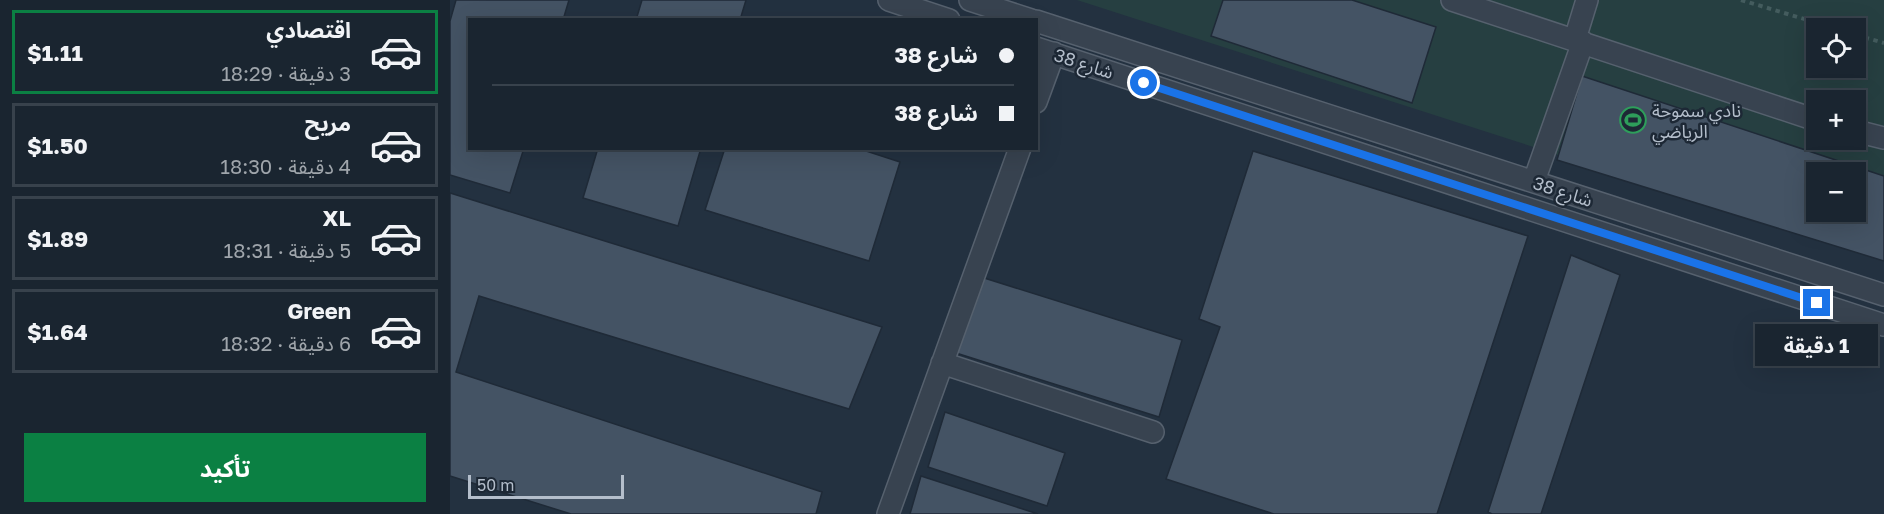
<!DOCTYPE html>
<html lang="ar">
<meta charset="utf-8">
<style>
:root{--surface:#1a2530;--page:#27313c;--text:#f1f3f6;--muted:#9fa5ab;--line:#38424c;--accent:#0b8043}
body{margin:0;font-family:"Golos Text","Noto Sans Arabic",sans-serif;background:var(--page);color:var(--text);direction:rtl;height:100vh;display:flex;flex-direction:column;font-size:22px;white-space:nowrap}
*{box-sizing:border-box;margin:0}
p{font-size:20px;color:var(--muted)}
.icon{flex:none;width:33px;height:33px;fill:none;stroke:currentColor;stroke-width:2;stroke-linecap:round;stroke-linejoin:round}
.map{position:relative;flex:1;overflow:hidden;direction:ltr}
.sheet{display:flex;flex-direction:column;background:var(--surface);width:450px}
.sheet>*{flex:none}
.banner{position:absolute;left:18px;top:18px;width:570px;height:132px;border-radius:0px;box-shadow:0 6px 24px #0002,0 0 0 2px var(--line);direction:rtl;display:grid;align-content:center;height:132px;padding:0 24px;background:var(--surface)}
.buttons{position:absolute;left:1356px;top:18px;display:grid;gap:12px}
.buttons a{display:grid;place-items:center;width:60px;height:60px;border-radius:0px;background:var(--surface);box-shadow:0 6px 24px #0002,0 0 0 2px var(--line);font-size:30px}
.scale{position:absolute;left:18px;bottom:15px;width:156px;box-sizing:border-box;padding-left:6px;border:3px solid #b4becb;border-top:0;font-size:16px;line-height:21px;white-space:nowrap;color:#b4becb;-webkit-text-stroke:4px #1d2835;paint-order:stroke}
.end{position:absolute;width:27px;height:27px;margin:-14px;border:8px solid #1a73e8;background:#fff;box-shadow:0 0 0 3px #fff}
.from{border-radius:50%}
.bubble{position:absolute;height:42px;border-radius:0px;background:var(--surface);box-shadow:0 6px 24px #0002,0 0 0 2px var(--line);font-size:20px;font-weight:700;line-height:42px;text-align:center;direction:rtl}
.banner b{display:flex;align-items:center;gap:21px;height:57px;font-size:22px}
.banner b+b{border-top:2px solid var(--line)}
.banner i{width:15px;height:15px;background:var(--text)}
ul{padding:10px 0 0;list-style:none}
li{display:flex;align-items:center;gap:18px;height:84px;margin:0 12px 9px;padding:0 12px;border:3px solid var(--line);border-radius:0px}
li div{flex:1}
li b{display:block;font-size:22px}
li em{font-style:normal;font-weight:700}
li.active{border-color:var(--accent)}
li>.icon{width:54px;height:54px;stroke-width:1.5}
.button{display:flex;gap:12px;margin-top:auto;padding:12px 24px}
.button a{flex:1;height:69px;border-radius:0px;background:var(--accent);color:#fff;font-size:24px;font-weight:700;line-height:69px;text-align:center}
main{display:flex;flex:1;min-height:0}
.map>svg:first-child{display:block}
</style>
<main>
<div class="map">
<svg width="1434" height="514" viewBox="0 0 1434 514">
<rect width="100%" height="100%" fill="#233140"/>
<path fill="#263f41" fill-rule="evenodd" d="M627,0H1434V259L1397,248ZM1366,28H1406V68H1366ZM1366,100H1406V140H1366ZM1366,172H1406V212H1366Z"/>
<path fill="#445364" stroke="#1f2a37" stroke-width="1.5" fill-rule="evenodd" d="M6,0H119L113,20H20V148H74L60,193L0,175V21Z
M192,0H296L290,20H186Z
M773,0H902L986,27L962,103L761,36Z
M1132,76L1434,176V261L1107,160ZM1366,172H1406V212H1366Z
M148,148H251L228,226L133,198Z
M275,148H407L450,162L419,261L255,210Z
M803,151L1078,236L987,514H824L716,479L770,327L749,319Z
M0,193L432,327L399,409L29,296L6,372L372,492L366,514H121L0,476Z
M1121,255L1170,275L1091,514H1042L1038,512Z
M531,277L732,340L709,417L506,353Z
M495,412L615,453L597,506L478,467Z
M471,476L588,514H460Z"/>
<g fill="none" stroke-linecap="round" stroke-linejoin="round">
<g stroke="#56616e" stroke-width="24">
<path id="minor" d="M439,0L499,20
M520,0L581,20
M1002,0L1366,120
M586,21L1434,295
M1125,39L1137,0
M586,48L1434,325
M586,102L604,53
M1406,131L1434,138
M1084,181L1133,42
M492,363L703,432
M438,514L570,148"/>
</g>
<path stroke="#445c5e" stroke-width="4" stroke-dasharray="4.5 4.5" stroke-linecap="butt" d="M1291,0L1384,28
M1406,35L1434,43"/>
<use href="#minor" stroke="#384350" stroke-width="21"/>
</g>
<g fill="none" stroke-linecap="round" stroke-linejoin="round">
<path stroke="#1a73e8" stroke-width="8" d="M694,83L1367,303"/>
</g>
<defs>
<g id="stadium-ring" transform="scale(1.35)"><circle r="9.5" fill="#1d2835" stroke="#2e9e5b" stroke-width="1.5"/><path d="M0-5a6.5 5 0 1 0 0 10a6.5 5 0 1 0 0-10ZM-3.5-1.8h7v3.6h-7Z" fill="#2e9e5b"/></g>
</defs>
<g fill-rule="evenodd">
<use href="#stadium-ring" x="1183" y="120"/>
</g>
<g text-anchor="middle" dominant-baseline="central" stroke-width="5" stroke-linejoin="round" paint-order="stroke">
<g font-size="18" fill="#b4becb" stroke="#1d2835">
<text transform="translate(634 63) rotate(18)">شارع 38</text>
<text transform="translate(1113 191) rotate(18)">شارع 38</text>
</g>
<g font-size="18" fill="#b4becb" stroke="#1d2835" text-anchor="start">
<text x="1202" y="110">نادي سموحة<tspan x="1202" dy="21">الرياضي</tspan></text>
</g>
</g>
</svg>
<div class="buttons">
<a><svg class="icon" aria-label="locate" viewBox="0 0 24 24"><circle cx="12" cy="12" r="6"/><path d="M12 2v4M12 18v4M2 12h4M18 12h4"/></svg></a>
<a>+</a>
<a>−</a>
</div>
<div class="scale">50 m</div>
<i class="end from" style="left:694px;top:83px"></i>
<i class="end" style="left:1367px;top:303px"></i>
<div class="bubble" style="left:1305px;top:324px;width:123px">1 دقيقة</div>
<div class="banner">
<b><i class="from"></i>شارع 38</b>
<b><i></i>شارع 38</b>
</div>
</div>
<section class="sheet">
<ul>
<li class="active"><svg class="icon" aria-label="car" viewBox="0 0 24 24"><path d="M5 17H2v-5l4-1 3-4h7l3 4 3 1v5h-3M9 17h6M6 11h13"/><circle cx="7" cy="17" r="2"/><circle cx="17" cy="17" r="2"/></svg><div><b>اقتصادي</b><p>3 دقيقة · 18:29</p></div><em>$1.11</em></li>
<li><svg class="icon" aria-label="car" viewBox="0 0 24 24"><path d="M5 17H2v-5l4-1 3-4h7l3 4 3 1v5h-3M9 17h6M6 11h13"/><circle cx="7" cy="17" r="2"/><circle cx="17" cy="17" r="2"/></svg><div><b>مريح</b><p>4 دقيقة · 18:30</p></div><em>$1.50</em></li>
<li><svg class="icon" aria-label="car" viewBox="0 0 24 24"><path d="M5 17H2v-5l4-1 3-4h7l3 4 3 1v5h-3M9 17h6M6 11h13"/><circle cx="7" cy="17" r="2"/><circle cx="17" cy="17" r="2"/></svg><div><b>XL</b><p>5 دقيقة · 18:31</p></div><em>$1.89</em></li>
<li><svg class="icon" aria-label="car" viewBox="0 0 24 24"><path d="M5 17H2v-5l4-1 3-4h7l3 4 3 1v5h-3M9 17h6M6 11h13"/><circle cx="7" cy="17" r="2"/><circle cx="17" cy="17" r="2"/></svg><div><b>Green</b><p>6 دقيقة · 18:32</p></div><em>$1.64</em></li>
</ul>
<div class="button"><a>تأكيد</a></div>
</section>
</main>
